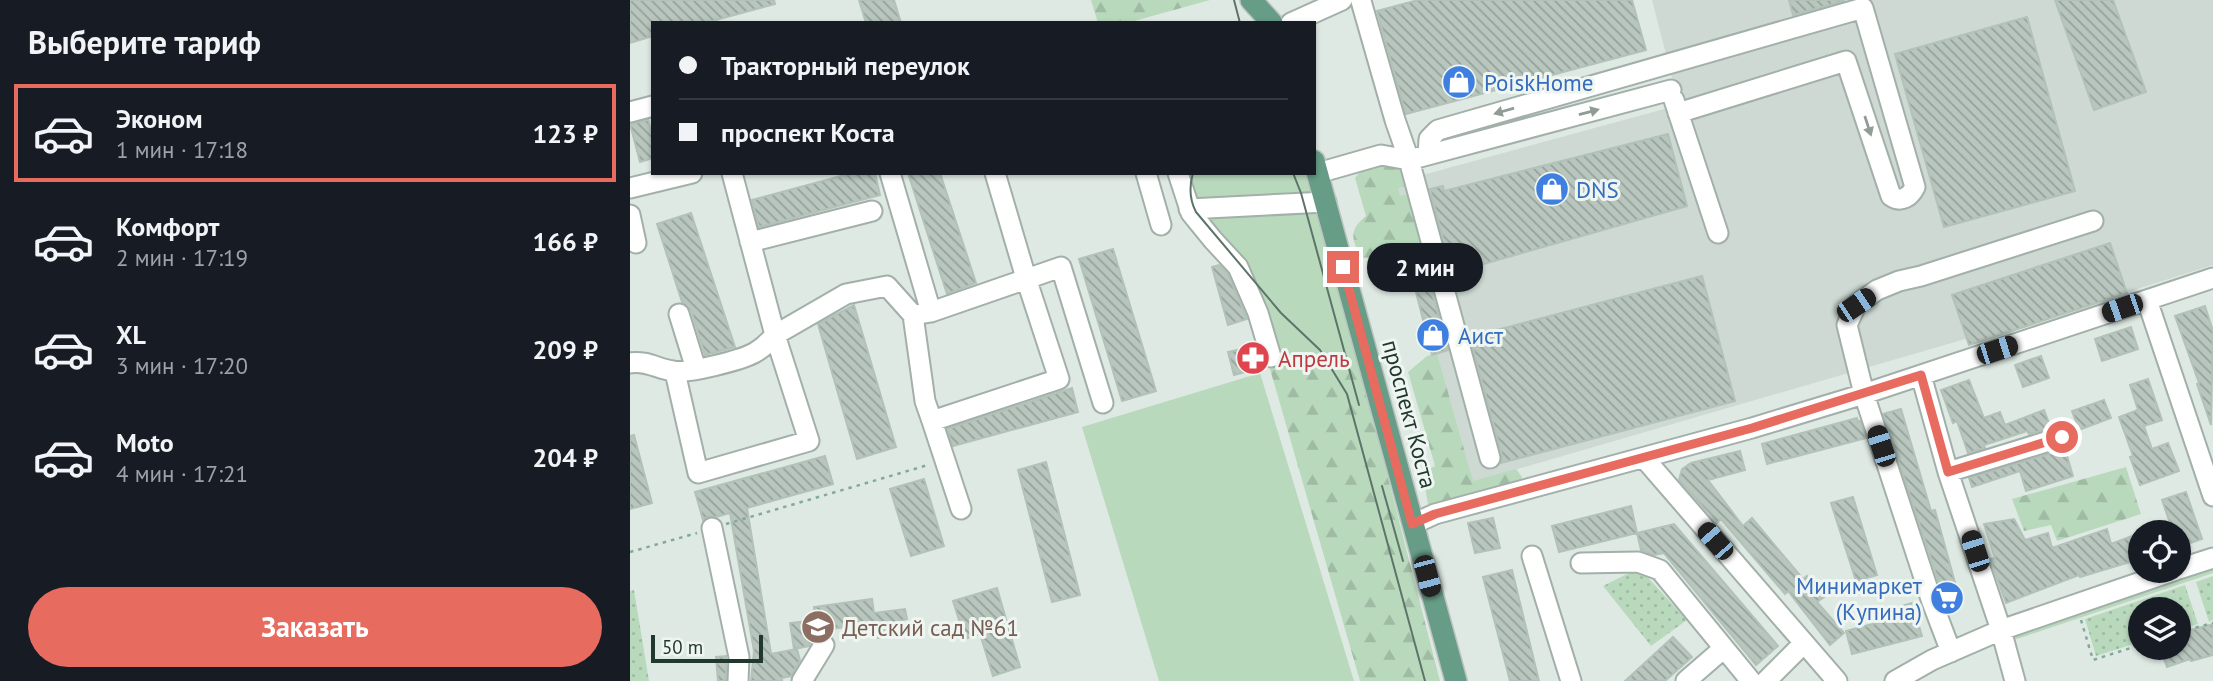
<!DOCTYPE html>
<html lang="ru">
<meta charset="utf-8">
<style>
:root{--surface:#171b24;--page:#20242c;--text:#f1f3f6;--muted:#9ea1a6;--line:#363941;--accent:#e76b5f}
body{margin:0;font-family:"PT Sans",sans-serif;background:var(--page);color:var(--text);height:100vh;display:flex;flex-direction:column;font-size:26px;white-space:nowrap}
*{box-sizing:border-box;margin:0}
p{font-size:23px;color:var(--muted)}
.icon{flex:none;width:38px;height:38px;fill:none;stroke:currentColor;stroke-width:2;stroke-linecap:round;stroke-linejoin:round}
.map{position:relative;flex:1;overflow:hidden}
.panel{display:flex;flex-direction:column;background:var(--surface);width:630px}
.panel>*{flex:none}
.guide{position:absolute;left:21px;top:21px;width:665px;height:154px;border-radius:0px;box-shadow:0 2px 5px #0004;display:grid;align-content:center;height:154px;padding:0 28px;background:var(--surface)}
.buttons{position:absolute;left:1498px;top:520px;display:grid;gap:14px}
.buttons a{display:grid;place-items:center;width:63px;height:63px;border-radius:50%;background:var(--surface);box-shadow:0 2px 5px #0004;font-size:35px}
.scale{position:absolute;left:21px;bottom:18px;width:112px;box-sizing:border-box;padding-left:7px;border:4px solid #21382e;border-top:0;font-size:19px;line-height:24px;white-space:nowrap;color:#21382e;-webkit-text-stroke:5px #eff6f1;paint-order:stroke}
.end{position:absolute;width:32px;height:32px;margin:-16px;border:9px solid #e76b5f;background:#fff;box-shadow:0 0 0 4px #fff}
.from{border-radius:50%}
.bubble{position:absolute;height:49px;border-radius:24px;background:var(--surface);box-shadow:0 2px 5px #0004;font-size:23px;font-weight:600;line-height:49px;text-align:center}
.car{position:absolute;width:21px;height:42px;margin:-21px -10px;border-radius:9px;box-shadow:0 0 5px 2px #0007;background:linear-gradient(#222 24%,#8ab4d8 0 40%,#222 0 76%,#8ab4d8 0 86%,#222 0)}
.guide b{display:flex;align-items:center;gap:24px;height:66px;font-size:26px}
.guide b+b{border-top:2px solid var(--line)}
.guide i{width:18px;height:18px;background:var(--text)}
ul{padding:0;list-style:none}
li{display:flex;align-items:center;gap:21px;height:98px;margin:0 14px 10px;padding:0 14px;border:4px solid transparent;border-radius:0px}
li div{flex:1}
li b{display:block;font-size:26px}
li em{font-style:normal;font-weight:600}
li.selected{border-color:var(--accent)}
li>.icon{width:63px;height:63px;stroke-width:1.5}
h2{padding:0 28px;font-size:32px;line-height:84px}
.action{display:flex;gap:14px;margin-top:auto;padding:14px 28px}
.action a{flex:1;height:80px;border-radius:42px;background:var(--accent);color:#fff;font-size:28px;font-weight:600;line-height:80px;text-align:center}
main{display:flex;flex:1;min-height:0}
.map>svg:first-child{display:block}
</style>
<main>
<section class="panel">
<h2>Выберите тариф</h2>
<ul>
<li class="selected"><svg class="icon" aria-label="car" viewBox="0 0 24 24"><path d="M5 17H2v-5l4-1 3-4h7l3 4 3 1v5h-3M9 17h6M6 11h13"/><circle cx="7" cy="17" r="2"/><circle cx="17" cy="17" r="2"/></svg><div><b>Эконом</b><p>1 мин · 17:18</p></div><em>123 ₽</em></li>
<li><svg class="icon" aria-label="car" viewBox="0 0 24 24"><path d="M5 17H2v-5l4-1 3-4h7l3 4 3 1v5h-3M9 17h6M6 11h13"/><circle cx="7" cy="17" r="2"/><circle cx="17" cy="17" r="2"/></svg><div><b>Комфорт</b><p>2 мин · 17:19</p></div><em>166 ₽</em></li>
<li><svg class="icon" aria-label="car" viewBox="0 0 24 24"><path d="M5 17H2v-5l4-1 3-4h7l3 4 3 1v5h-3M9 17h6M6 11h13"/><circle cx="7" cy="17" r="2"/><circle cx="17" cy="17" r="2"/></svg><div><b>XL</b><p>3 мин · 17:20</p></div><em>209 ₽</em></li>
<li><svg class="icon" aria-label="car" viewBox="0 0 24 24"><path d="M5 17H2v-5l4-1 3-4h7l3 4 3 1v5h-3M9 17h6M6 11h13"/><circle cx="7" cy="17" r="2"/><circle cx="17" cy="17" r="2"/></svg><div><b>Moto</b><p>4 мин · 17:21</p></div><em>204 ₽</em></li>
</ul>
<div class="action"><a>Заказать</a></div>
</section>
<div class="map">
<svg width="1583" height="681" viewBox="0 0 1583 681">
<defs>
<pattern id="forest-firs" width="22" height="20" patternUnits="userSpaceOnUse" patternTransform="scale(1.75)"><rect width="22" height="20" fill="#b9d9bd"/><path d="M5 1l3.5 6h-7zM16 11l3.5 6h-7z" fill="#9fbba3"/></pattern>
<pattern id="park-dots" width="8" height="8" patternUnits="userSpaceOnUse" patternTransform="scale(1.75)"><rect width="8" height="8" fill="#b9d9bd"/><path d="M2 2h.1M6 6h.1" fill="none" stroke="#9fbba3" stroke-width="1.8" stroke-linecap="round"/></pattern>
<pattern id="building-back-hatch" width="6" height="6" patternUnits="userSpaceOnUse" patternTransform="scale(1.75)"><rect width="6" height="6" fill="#b8c6be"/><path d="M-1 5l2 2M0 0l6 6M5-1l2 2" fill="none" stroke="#95a29b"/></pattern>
</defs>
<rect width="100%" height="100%" fill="#dfe9e3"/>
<path fill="#cdd9d2" d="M1022,0H1583V265L1504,290L843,482L760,184L1049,105Z"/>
<path fill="#b9d9bd" d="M553,173H675L725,349L640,369L646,354L614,260L571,210Z
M630,373L724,681H529L452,427Z
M1583,565V573L1381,641L1378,635Z"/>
<path fill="url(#forest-firs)" d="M461,0H580L497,23H468Z
M757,163L768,168L782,184L768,188L770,196L785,192L799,243L746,258H731C722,240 718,230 736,216L725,178L731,170Z
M725,349L810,681H730L640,369Z
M807,353L843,481L886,469L892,477L890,484L816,504H798L794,481L797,470L805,466L778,372L797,356Z
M1496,467L1511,514L1427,541L1421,525L1394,531L1382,499Z"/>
<path fill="url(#park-dots)" d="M1009,568L1057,620L1021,646L973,586Z
M1583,576V620L1579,622L1566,582Z
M1555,585L1568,624L1549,630V609H1510V642L1466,656L1455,619Z
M4,590L19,681H0V591Z"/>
<path fill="url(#building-back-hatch)" stroke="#b2c2b9" stroke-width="2" d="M0,0H144L145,4L75,23H23V36L0,43Z
M229,0H264L271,23H236Z
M788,0H1002L1016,50L776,114L747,11Z
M1159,0H1213L1214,1L1163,15Z
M1425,0H1483L1516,92L1464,110Z
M1397,17L1445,191L1314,227L1265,54Z
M18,120L23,138V158L10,162L0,124Z
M1038,134L1057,206L822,273L800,189L813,186L814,191Z
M222,173H245L250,195L129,227L122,200Z
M278,173H310L346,283L317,294Z
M61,213L105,347L75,355L61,310L52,302L27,224Z
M1480,243L1497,293L1339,345L1322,295Z
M789,245L818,350L802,355L775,249Z
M483,249L526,391L492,401L449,259Z
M589,265L598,274L617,319L598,325L582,267Z
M1072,276L1105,401L871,463L872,455L840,337Z
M224,305L266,447L227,459L188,324Z
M1575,306L1583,331L1581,425L1567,384L1569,383L1545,316Z
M1501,327L1508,349L1472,361L1465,339Z
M625,346L631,368L604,375L598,352Z
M1411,356L1419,378L1393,387L1385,365Z
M1518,379L1532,420L1514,426L1522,449L1538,443L1549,471L1510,485L1500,457L1503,456L1489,417L1508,410L1500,385Z
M1339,380L1354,418L1370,412L1375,425L1414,410L1421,428L1399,434L1397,431L1354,445L1355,448L1338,453L1327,421L1323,423L1311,390Z
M442,388L448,412L323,446L317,429Z
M1474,400L1481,418L1449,430L1442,411Z
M1271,409L1301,511L1305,510L1329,597L1315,601L1253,414Z
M1227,418L1228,422L1230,421L1236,438L1137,464L1132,444Z
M4,435L22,503L0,509V436Z
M1435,449L1443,476L1396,491L1390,471L1342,487L1339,478Z
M1110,451L1115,470L1078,480L1113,526L1122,518L1173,579L1177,576L1194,597L1187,602L1214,633L1200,645L1158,591L1155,594L1091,519L1087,523L1049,480L1052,469L1061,463Z
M195,456L203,484L117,508L141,654L167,649L170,660L161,676L152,678V681H121L124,651L100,513L86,517L79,516L73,520L65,492Z
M416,462L450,595L422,602L388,470Z
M294,479L314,546L281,556L260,489Z
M1556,492L1572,539L1549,547V532H1543L1532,500Z
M1223,497L1247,575L1226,581L1201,503Z
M1001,506L1007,533L929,552L922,526Z
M863,518L870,548L845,553L838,523Z
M1384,519L1395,540L1418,533L1422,548L1477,529L1481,544L1510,533V559L1450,577L1449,575L1376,603L1360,559L1365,558L1354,524Z
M1044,524L1148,646L1126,665L1034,553L1024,555L1011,550L1007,533Z
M882,570L909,681H880L853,577Z
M367,588L390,667L363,676L350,634L335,639L323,601Z
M242,599L244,613L275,609L277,619L269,621L271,635L248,638L246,623L186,631L187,635L179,646L164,649L160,623L185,620L184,607Z
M1282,603L1292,636L1222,654L1216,631L1250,622L1248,613Z
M1583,624V655L1561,661L1560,659L1537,667L1530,648H1549V633Z
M1043,637L1062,657L1035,681H995Z
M96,656V681H88L86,657Z"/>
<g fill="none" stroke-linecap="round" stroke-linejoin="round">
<g stroke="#a2b0a9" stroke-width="23">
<path id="minor" d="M731,1L765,120L779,160L860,458
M661,23L712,0
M1044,100L1088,233
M0,112L23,106
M798,155L799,139L808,130L1233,8L1285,187C1280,197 1271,203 1261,196L1216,61L1048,113
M260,173L301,312
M516,173L531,225
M548,173L561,213L583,240L608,267L628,313L641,357
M688,173L751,155L779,160L1041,90
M0,188L62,173
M559,209L696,202
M0,215L6,243
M120,242L242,211
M1517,300L1583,496
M49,314L66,369
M283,315L301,312L431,267L473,403
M0,363C16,360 28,369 43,371C58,374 111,360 124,353C133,348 139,342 145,335L102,173
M45,372L68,473L179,441L145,335L216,294L257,286L283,315L295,401L302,421
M1291,375L1318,472L1371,630L1385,681
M1014,458L1207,681
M1318,472L1432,437
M331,509L302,421L429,379L396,278L365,173
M783,524L805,514L1122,428L1234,394L1583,278
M82,528L109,657L108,681
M902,556L941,681
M951,563L1008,562L1030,570L1121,681
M1549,569L1583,558
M1321,652L1302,602L1234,394L1217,325L1226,305L1247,290L1269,281L1291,276L1463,221
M172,681L194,645
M1056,681L1094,648
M1136,681L1173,644
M1265,681L1302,660L1371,630L1546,570"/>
</g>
<g stroke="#bcc3c0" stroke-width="24">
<path id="major" d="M621,0L642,23
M684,161L826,681"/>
</g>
<path stroke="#82aa97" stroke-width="2.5" stroke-dasharray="3.5 5" stroke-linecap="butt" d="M96,524L298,465
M0,552L67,533
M1451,620L1463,660L1510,645
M1549,632L1583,623"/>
<use href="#minor" stroke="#fff" stroke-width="19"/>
<use href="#major" stroke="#679c86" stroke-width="21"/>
<path stroke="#5c7469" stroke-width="2" d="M604,0L610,23
M563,173C559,187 559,199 566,212L651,313L690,350L717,394L795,681
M663,173L671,193L729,405
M752,486L773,561"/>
</g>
<defs><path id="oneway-solid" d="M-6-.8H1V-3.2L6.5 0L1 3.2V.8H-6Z" transform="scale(1.75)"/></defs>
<g fill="#909c96">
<use href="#oneway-solid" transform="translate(874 111) rotate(164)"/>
<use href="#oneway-solid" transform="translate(959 112) rotate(-15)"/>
<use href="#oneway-solid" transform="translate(1238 126) rotate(72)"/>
</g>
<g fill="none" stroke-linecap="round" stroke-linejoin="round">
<path stroke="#e76b5f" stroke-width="9" d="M713,267L782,524L805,514L1122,428L1291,375L1318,472L1432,437"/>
</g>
<defs>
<g id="shop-disc" transform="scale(1.75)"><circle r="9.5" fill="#3f7fe0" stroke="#eff6f1"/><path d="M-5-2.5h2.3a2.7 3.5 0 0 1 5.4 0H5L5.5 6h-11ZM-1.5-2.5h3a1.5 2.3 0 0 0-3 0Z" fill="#fff"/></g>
<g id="pharmacy-disc" transform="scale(1.75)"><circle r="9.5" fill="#e0444e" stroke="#eff6f1"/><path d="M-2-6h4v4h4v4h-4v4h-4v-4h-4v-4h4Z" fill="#fff"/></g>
<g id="supermarket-disc" transform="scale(1.75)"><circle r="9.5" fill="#3f7fe0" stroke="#eff6f1"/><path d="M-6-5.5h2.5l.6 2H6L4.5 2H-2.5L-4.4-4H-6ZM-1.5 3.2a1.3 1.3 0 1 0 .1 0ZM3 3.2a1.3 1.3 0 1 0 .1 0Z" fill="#fff"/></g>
<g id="school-disc" transform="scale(1.75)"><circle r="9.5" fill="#8d6e63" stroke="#eff6f1"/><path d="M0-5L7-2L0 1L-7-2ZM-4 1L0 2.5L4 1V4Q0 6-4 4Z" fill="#fff"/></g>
</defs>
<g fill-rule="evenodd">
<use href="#shop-disc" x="829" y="82"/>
<use href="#shop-disc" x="922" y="189"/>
<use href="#shop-disc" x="803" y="335"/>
<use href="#pharmacy-disc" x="623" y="358"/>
<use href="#supermarket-disc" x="1317" y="598"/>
<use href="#school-disc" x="188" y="627"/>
</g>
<g text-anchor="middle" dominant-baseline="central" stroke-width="6" stroke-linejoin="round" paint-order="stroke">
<g font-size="23" fill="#366cbe" stroke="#eff6f1" text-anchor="start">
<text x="854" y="82">PoiskHome</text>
<text x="946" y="189">DNS</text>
<text x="828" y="335">Аист</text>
<text x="1292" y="585" text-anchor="end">Минимаркет<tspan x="1292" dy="26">(Купина)</tspan></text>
</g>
<g font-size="23" fill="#be3a42" stroke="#eff6f1" text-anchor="start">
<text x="648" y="358">Апрель</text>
</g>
<g font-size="23" fill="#21382e" stroke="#eff6f1">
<text transform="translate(780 414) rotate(75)">проспект Коста</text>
</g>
<g font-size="23" fill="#785e54" stroke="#eff6f1" text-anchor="start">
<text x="212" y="627">Детский сад №61</text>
</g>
</g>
</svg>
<div class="buttons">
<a><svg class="icon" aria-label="locate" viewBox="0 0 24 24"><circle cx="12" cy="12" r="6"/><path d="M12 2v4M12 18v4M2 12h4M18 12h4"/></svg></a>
<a><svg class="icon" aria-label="layers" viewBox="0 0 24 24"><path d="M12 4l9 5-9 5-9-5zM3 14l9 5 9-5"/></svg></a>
</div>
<div class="scale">50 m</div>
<i class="end from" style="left:1432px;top:437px"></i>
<i class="end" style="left:713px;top:267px"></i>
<div class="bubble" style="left:737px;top:243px;width:116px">2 мин</div>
<i class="car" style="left:1226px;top:305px;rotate:56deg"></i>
<i class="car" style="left:1492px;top:308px;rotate:251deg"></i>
<i class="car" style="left:1367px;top:350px;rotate:72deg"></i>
<i class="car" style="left:1251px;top:446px;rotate:342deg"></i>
<i class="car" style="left:1085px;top:541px;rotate:319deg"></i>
<i class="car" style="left:1345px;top:551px;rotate:342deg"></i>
<i class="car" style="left:797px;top:576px;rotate:165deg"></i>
<div class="guide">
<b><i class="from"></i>Тракторный переулок</b>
<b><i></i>проспект Коста</b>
</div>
</div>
</main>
